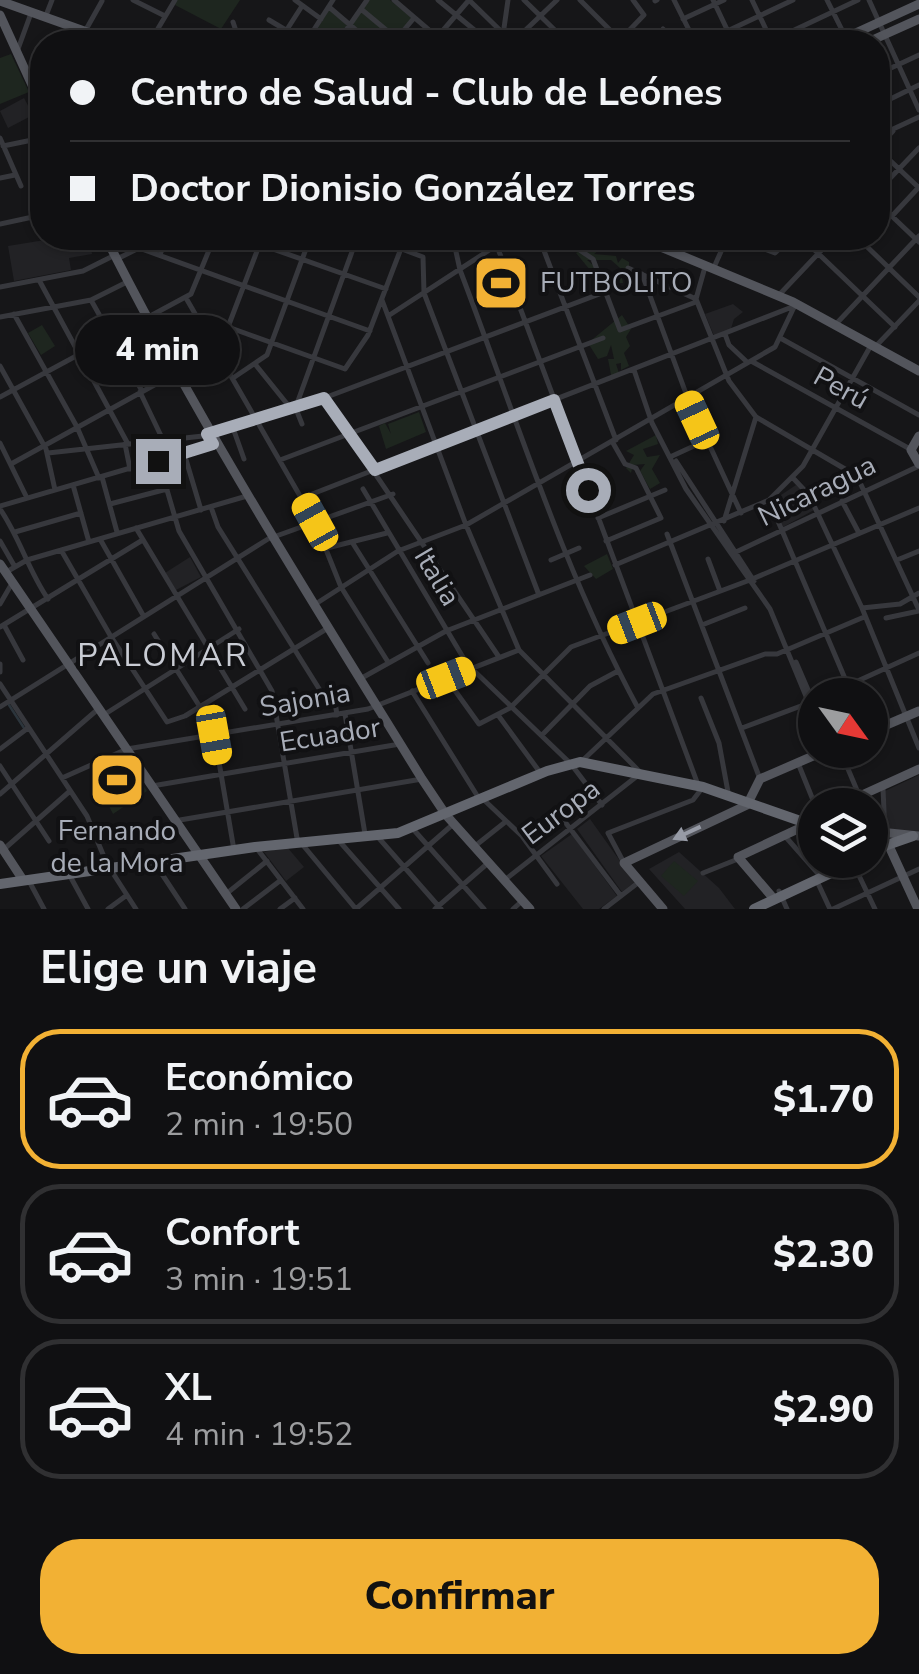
<!DOCTYPE html>
<html lang="es">
<meta charset="utf-8">
<style>
:root{--surface:#101012;--page:#19191b;--text:#f1f3f6;--muted:#9c9d9f;--line:#303032;--accent:#f2b134}
body{margin:0;font-family:"Nunito Sans",sans-serif;background:var(--page);color:var(--text);height:100vh;display:flex;flex-direction:column;font-size:38px;white-space:nowrap}
*{box-sizing:border-box;margin:0}
p{font-size:32px;color:var(--muted)}
.icon{flex:none;width:55px;height:55px;fill:none;stroke:currentColor;stroke-width:2;stroke-linecap:round;stroke-linejoin:round}
.map{position:relative;height:909px;overflow:hidden}
.panel{display:flex;flex-direction:column;background:var(--surface);flex:1}
.panel>*{flex:none}
.hud{position:absolute;left:30px;top:30px;width:860px;height:220px;border-radius:40px;box-shadow:0 2px 8px #0004,0 0 0 2px var(--line);display:grid;align-content:center;height:220px;padding:0 40px;background:var(--surface)}
.needle{width:65px;rotate:123deg}
.fabs{position:absolute;left:798px;top:678px;display:grid;gap:20px}
.fabs a{display:grid;place-items:center;width:90px;height:90px;border-radius:50%;background:var(--surface);box-shadow:0 2px 8px #0004,0 0 0 2px var(--line);font-size:50px}
.end{position:absolute;width:45px;height:45px;margin:-22px;border:12px solid #a8adb8;background:#111;box-shadow:0 0 0 5px #111}
.from{border-radius:50%}
.bubble{position:absolute;height:70px;border-radius:35px;background:var(--surface);box-shadow:0 2px 8px #0004,0 0 0 2px var(--line);font-size:32px;font-weight:800;line-height:70px;text-align:center}
.car{position:absolute;width:30px;height:60px;margin:-30px -15px;border-radius:12px;box-shadow:0 0 8px 2px #0007;background:linear-gradient(#f5c518 24%,#345 0 40%,#f5c518 0 76%,#345 0 86%,#f5c518 0)}
.hud b{display:flex;align-items:center;gap:35px;height:95px;font-size:38px}
.hud b+b{border-top:2px solid var(--line)}
.hud i{width:25px;height:25px;background:var(--text)}
ul{padding:0;list-style:none}
li{display:flex;align-items:center;gap:30px;height:140px;margin:0 20px 15px;padding:0 20px;border:5px solid var(--line);border-radius:40px}
li div{flex:1}
li b{display:block;font-size:38px}
li em{font-style:normal;font-weight:800}
li.active{border-color:var(--accent)}
li>.icon{width:90px;height:90px;stroke-width:1.5}
h2{padding:0 40px;font-size:45px;line-height:120px}
.button{display:flex;gap:20px;margin-top:auto;padding:20px 40px}
.button a{flex:1;height:115px;border-radius:40px;background:var(--accent);color:#111;font-size:40px;font-weight:800;line-height:115px;text-align:center}
.map>svg:first-child{display:block}
</style>
<div class="map">
<svg width="919" height="909" viewBox="0 0 919 909">
<rect width="100%" height="100%" fill="#161618"/>
<path fill="#222225" d="M24,98L33,115L8,128L0,111Z
M57,238H89L92,254L69,258L71,270L14,281L8,246Z
M733,304L743,312L734,319L730,332L715,338L705,314Z
M796,485L807,495L814,510L783,527L772,501Z
M190,557L201,577L176,590L165,573Z
M919,775V835L887,832L885,791Z
M590,819L635,882L622,892L577,829Z
M572,834L617,896L599,909H583L541,856Z
M287,847L304,867L286,881L264,852Z
M679,852L719,888L735,909H685L649,869Z"/>
<path fill="#1e261f" d="M177,0H240L221,29L175,5Z
M369,0H390L412,18L392,42H372L352,25Z
M329,10L348,26L336,42H309Z
M11,54L29,92L0,104V58Z
M578,238H593L590,248L597,243L606,245L594,254L616,256L618,263L622,258L629,262V271L621,273L623,283H614L620,268L611,260H587L598,269L595,276L576,253L582,248Z
M622,315L631,329L626,337L630,346L624,353L629,366L621,370V363L616,364L619,373L612,380L608,359H614L611,345L607,356L598,359L588,343Z
M42,325L55,346L41,355L28,333Z
M419,412L426,432L386,449L379,426L385,423L391,434L388,424Z
M656,435L658,444L643,449L647,457L660,455L652,469L660,483L650,489L640,471L645,464L633,465L631,473L626,468L634,455L626,451Z
M607,554L613,569L596,579L584,566Z
M122,754L147,791L113,814L90,769Z
M674,861L698,881L684,896L661,876Z"/>
<g fill="none" stroke-linecap="round" stroke-linejoin="round">
<path stroke="#2c353c" stroke-width="2.5" d="M9,705L24,728"/>
<path stroke="#37383d" stroke-width="5" d="M133,0L165,16
M295,0L321,19
M394,0L443,42
M438,0L489,42
M469,0L512,42
M524,0L567,42
M580,0L620,40
M674,0L695,42
M713,0L733,42
M752,0L772,42
M827,0L848,42
M869,0L919,110
M655,1L657,0
M329,7L370,42
M361,9L397,39
M45,18L52,0
M683,19L724,0
M269,20L306,42
M233,22L236,31L251,42
M663,29L677,42
M79,42L102,1
M150,42L175,0
M279,42L302,6
M306,42L333,0
M338,42L367,0
M394,42L414,18
M433,42L469,0
M502,42L508,0
M513,42L557,0
M618,42L644,15L633,0
M704,42L793,0
M769,42L858,0
M18,49L30,16
M878,74L919,55
M878,105L919,85
M878,136L919,117
M0,138L21,186
M3,146L42,138
M878,147L893,131
M878,149L919,188
M0,178L15,175
M878,191L919,148
M878,203L919,242
M892,216L919,187
M0,224L42,215
M242,238L386,289
M373,238L423,257L424,293L539,595
M453,238L460,270C516,417 563,570 638,708
M494,238L697,782
M736,238L775,253L791,238
M802,238L895,327
M858,238L919,297
M543,248L616,440
M160,255L166,238
M117,259L139,248L370,331
M715,265L727,238
M705,267L696,299L729,381L756,417L857,476L919,610
M628,268L696,299
M642,274L688,399L741,513
M39,280L128,444
M628,283L643,277
M0,287L83,271L115,255
M779,295L833,238
M186,298L315,522L341,587L388,662
M91,300L142,391
M382,300L466,525L519,650L641,773L506,879
M14,314L77,427L99,478
M388,316L497,245L578,249L593,259L620,330L696,302
M0,317L91,300L125,283
M836,324L919,236
M228,327L345,369L368,335L405,238
M725,334L729,345L747,362
M209,337L228,327L262,238
M782,339L919,415
M876,346L919,301
M751,361L910,449
M255,364L292,410
M0,366L46,449L55,490
M634,370L652,423L686,489L770,609L815,718
M233,378L267,355L310,238
M140,392L163,440
M0,397L191,294L214,238
M324,398L499,657
M295,409L357,238
M296,409L302,424
M233,428L244,459
M153,442L179,531L272,691L297,838L356,909L451,826
M0,443L27,498
M125,444L130,469
M48,453L212,435L295,409L610,290
M184,453L201,510
M670,457L707,440
M280,460L603,338
M676,461L754,581
M11,464L216,351
M102,477L117,532
M793,478L809,495L862,608
M73,485L89,542
M363,489L467,664L571,764L602,805
M302,498L792,307
M769,500L852,695
M842,501L859,533
M110,504L167,489
M0,506L216,443
M211,507L218,527L323,695L334,696L337,715
M0,509C20,538 28,570 48,599
M598,518L665,490
M724,521L756,417
M136,528L245,709
M15,532L81,513
M667,534L760,779
M100,539L143,615
M0,541L15,567
M606,541L661,518L636,468L625,464L613,443
M352,542L428,663
M327,548L387,533
M61,550L110,635L167,722L185,716L328,628
M736,552L919,466
M708,559L720,591
M551,560L579,548
M897,560L919,551
M615,565L769,500L803,466L870,347
M8,571L27,560L247,496
M919,593L900,604L862,608L919,748
M0,604L11,585
M314,605L398,551L466,525L775,347L796,303
M886,618L919,611
M4,625L23,660
M702,625L745,608
M0,627L141,541
M154,634L200,707
M796,662L815,706
M0,664V672
M446,678L479,724L510,708L571,647L750,580L919,508
M360,679L446,631L590,575
M0,684L87,816L107,864L136,909
M412,691L478,797
M827,695L919,653
M701,698L719,743L728,792
M204,705L212,721L234,850
M0,707L268,539L393,494
M345,714L365,834
M498,715L539,771
M102,716L239,629
M742,728L809,703
M542,735L590,686L618,671
M0,749L28,728
M840,750L859,795
M583,760L653,694L765,654H777L864,617
M798,763L815,805
M0,766L49,841
M62,778L127,749L368,709L519,650
M152,786L400,744
M883,788L885,834
M0,794L97,710
M483,799L522,836L557,884
M556,810L621,896
M174,821L422,779
M413,829L484,909
M784,835L821,877
M377,836L441,909
M340,842L399,909
M475,846L504,823
M3,850L70,791
M258,850L303,909
M154,862L185,909
M624,863L608,833L693,800L703,787
M853,863L875,909
M703,873L738,859
M70,876L88,909
M816,879L830,909
M29,881L44,909
M779,891L787,909
M226,894L267,861
M108,909L127,895
M243,909L281,880
M280,909L295,898
M435,909L488,863
M513,909L522,901
M604,909L639,882
M833,909L919,869"/>
<path stroke="#53555c" stroke-width="9" d="M0,1L115,42
M0,15L42,107
M836,42L919,4
M868,42L919,19
M106,238C200,425 312,601 422,779L446,815L530,909
M639,238L793,302L919,371
M919,436L911,450L919,464
M0,564L236,909
M870,732L919,711
M840,805L919,769
M870,831L919,836
M0,845L23,880
M889,846L918,909
M774,899L738,857L815,821
M663,909L624,863L747,805L760,779L827,750"/>
<path stroke="#63666e" stroke-width="10" d="M870,851L913,836
M0,884L255,847L398,833L547,771L580,762L703,787L809,824
M754,909L859,860"/>
</g>
<defs><path id="oneway-solid" d="M-6-.8H1V-3.2L6.5 0L1 3.2V.8H-6Z" transform="scale(2.5)"/></defs>
<use fill="#979ba6" href="#oneway-solid" transform="translate(687 833) rotate(155)"/>
<g fill="none" stroke-linecap="round" stroke-linejoin="round">
<path stroke="#a8adb8" stroke-width="12" d="M158,461L213,444L207,434L324,398L375,470L554,400L588,490"/>
</g>
<defs>
<g id="stadium-square" transform="scale(2.875)"><rect x="-9" y="-9" width="18" height="18" rx="4" fill="#f2b134" stroke="#111113"/><path d="M0-5a6.5 5 0 1 0 0 10a6.5 5 0 1 0 0-10ZM-3.5-1.8h7v3.6h-7Z" fill="#111"/></g>
</defs>
<g fill-rule="evenodd">
<use href="#stadium-square" x="501" y="283"/>
<use href="#stadium-square" x="117" y="780"/>
</g>
<g text-anchor="middle" dominant-baseline="central" stroke-width="8" stroke-linejoin="round" paint-order="stroke">
<g font-size="28" fill="#a8adb8" stroke="#111113" text-anchor="start">
<text x="540" y="283">FUTBOLITO</text>
<text x="117" y="831" text-anchor="middle">Fernando<tspan x="117" dy="32">de la Mora</tspan></text>
</g>
<g font-size="28" fill="#a8adb8" stroke="#111113">
<text transform="translate(841 388) rotate(29)">Perú</text>
<text transform="translate(817 491) rotate(-26)">Nicaragua</text>
<text transform="translate(437 577) rotate(59)">Italia</text>
<text transform="translate(305 700) rotate(-10)">Sajonia</text>
<text transform="translate(330 735) rotate(-9)">Ecuador</text>
<text transform="translate(561 812) rotate(-37)">Europa</text>
</g>
<g font-size="32" letter-spacing="2.5" fill="#c9ccd4" stroke="#111113">
<text x="163" y="655">PALOMAR</text>
</g>
</g>
</svg>
<div class="fabs">
<a><svg class="needle" viewBox="-14 -14 28 28"><path d="M0-13l5 13h-10z" fill="#e53935"/><path d="M0 13l5-13h-10z" fill="#9c9d9f"/></svg></a>
<a><svg class="icon" aria-label="layers" viewBox="0 0 24 24"><path d="M12 4l9 5-9 5-9-5zM3 14l9 5 9-5"/></svg></a>
</div>
<i class="end from" style="left:588px;top:490px"></i>
<i class="end" style="left:158px;top:461px"></i>
<div class="bubble" style="left:75px;top:315px;width:165px">4 min</div>
<i class="car" style="left:697px;top:420px;rotate:335deg"></i>
<i class="car" style="left:315px;top:522px;rotate:331deg"></i>
<i class="car" style="left:637px;top:623px;rotate:249deg"></i>
<i class="car" style="left:446px;top:678px;rotate:69deg"></i>
<i class="car" style="left:214px;top:735px;rotate:170deg"></i>
<div class="hud">
<b><i class="from"></i>Centro de Salud - Club de Leónes</b>
<b><i></i>Doctor Dionisio González Torres</b>
</div>
</div>
<section class="panel">
<h2>Elige un viaje</h2>
<ul>
<li class="active"><svg class="icon" aria-label="car" viewBox="0 0 24 24"><path d="M5 17H2v-5l4-1 3-4h7l3 4 3 1v5h-3M9 17h6M6 11h13"/><circle cx="7" cy="17" r="2"/><circle cx="17" cy="17" r="2"/></svg><div><b>Económico</b><p>2 min · 19:50</p></div><em>$1.70</em></li>
<li><svg class="icon" aria-label="car" viewBox="0 0 24 24"><path d="M5 17H2v-5l4-1 3-4h7l3 4 3 1v5h-3M9 17h6M6 11h13"/><circle cx="7" cy="17" r="2"/><circle cx="17" cy="17" r="2"/></svg><div><b>Confort</b><p>3 min · 19:51</p></div><em>$2.30</em></li>
<li><svg class="icon" aria-label="car" viewBox="0 0 24 24"><path d="M5 17H2v-5l4-1 3-4h7l3 4 3 1v5h-3M9 17h6M6 11h13"/><circle cx="7" cy="17" r="2"/><circle cx="17" cy="17" r="2"/></svg><div><b>XL</b><p>4 min · 19:52</p></div><em>$2.90</em></li>
</ul>
<div class="button"><a>Confirmar</a></div>
</section>
